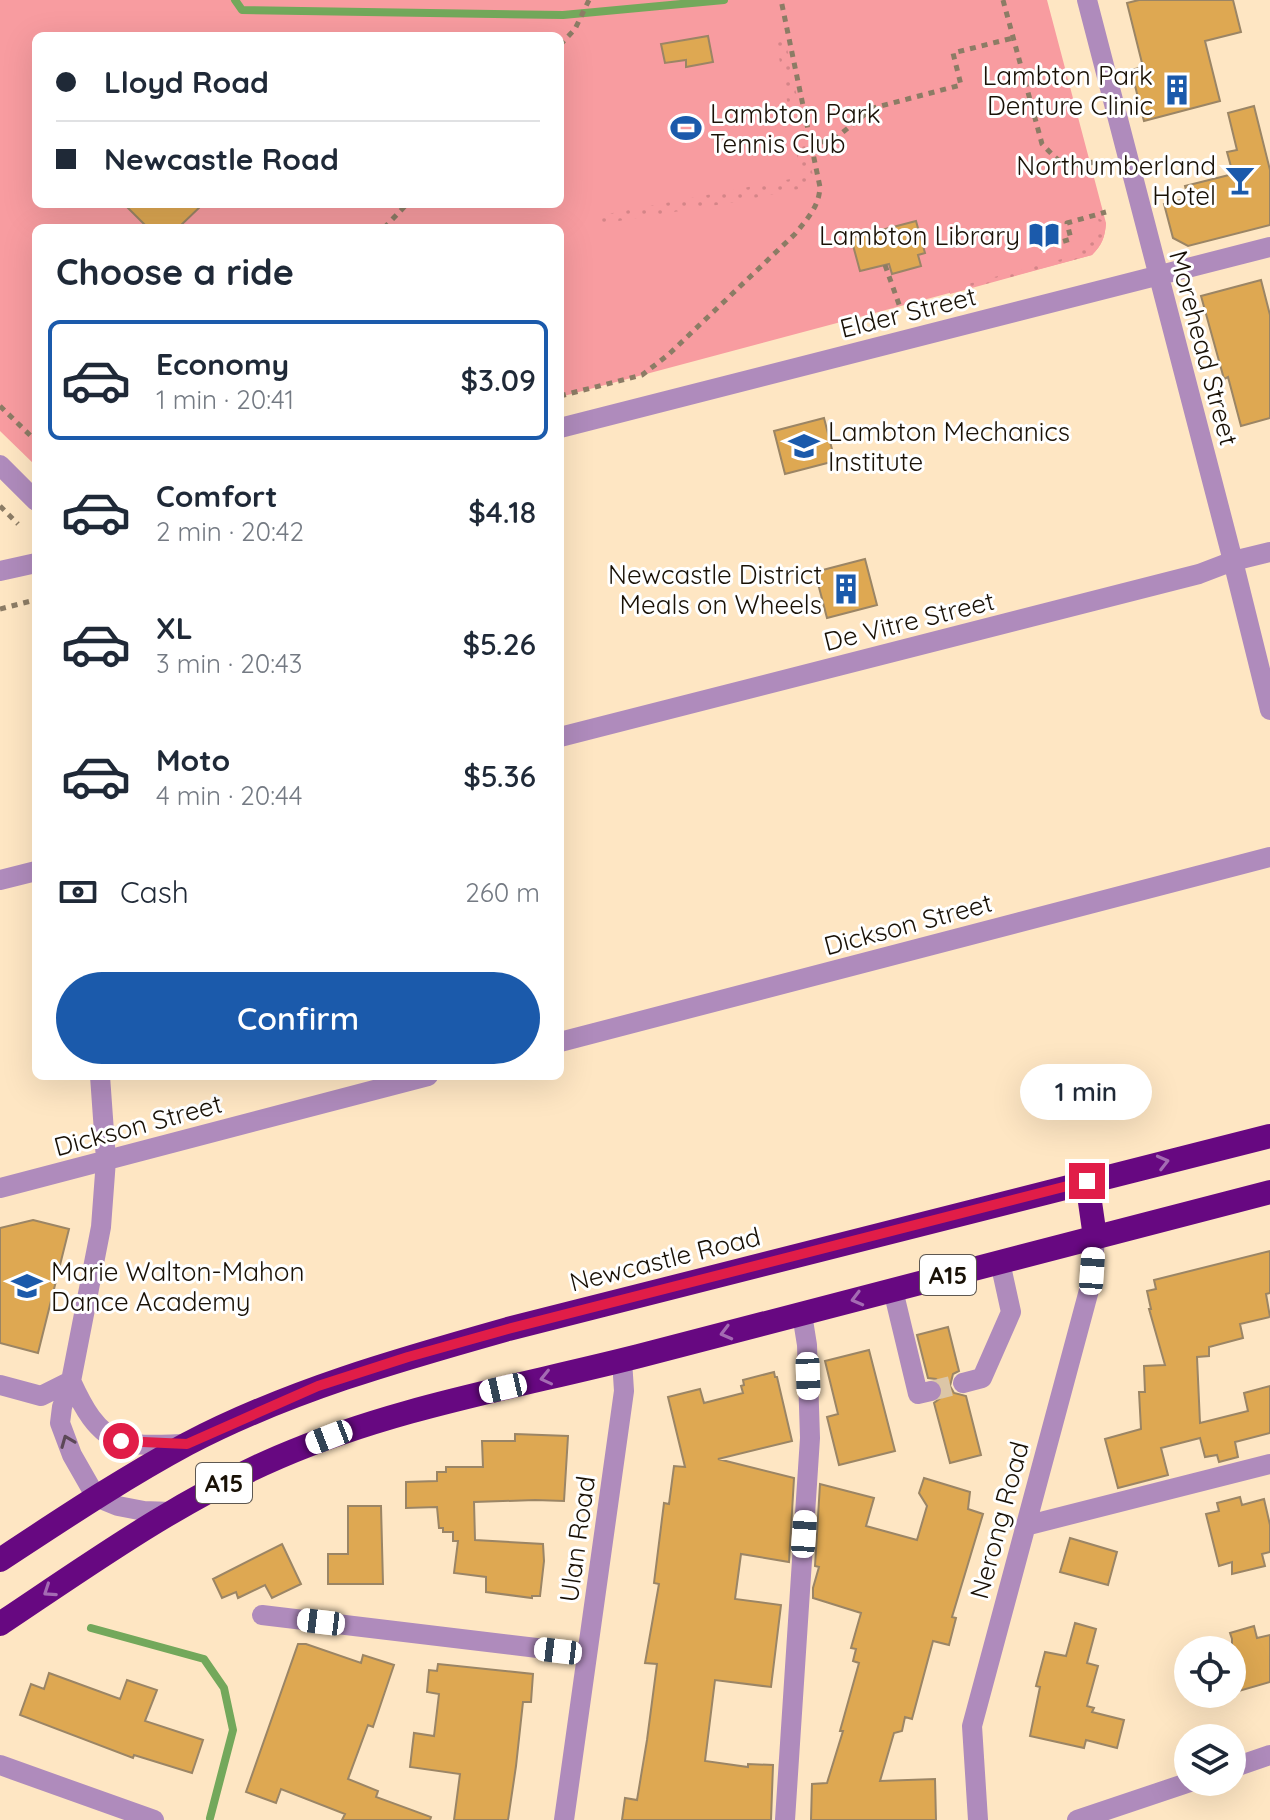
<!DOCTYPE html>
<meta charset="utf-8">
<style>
:root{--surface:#fff;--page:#f2f2f3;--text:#1f2937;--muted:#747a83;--line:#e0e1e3;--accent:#1b5aab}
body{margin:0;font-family:Quicksand,sans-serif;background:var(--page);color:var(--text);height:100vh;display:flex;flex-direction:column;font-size:30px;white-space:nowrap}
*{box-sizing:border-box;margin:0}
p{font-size:26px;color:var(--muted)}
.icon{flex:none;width:44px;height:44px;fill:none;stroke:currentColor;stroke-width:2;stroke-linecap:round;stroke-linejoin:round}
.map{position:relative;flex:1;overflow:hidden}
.drawer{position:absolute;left:32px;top:224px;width:532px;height:856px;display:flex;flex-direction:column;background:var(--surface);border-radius:12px;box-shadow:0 8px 32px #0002}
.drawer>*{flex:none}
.top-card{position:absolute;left:32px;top:32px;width:532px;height:176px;border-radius:12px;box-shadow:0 8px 32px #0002;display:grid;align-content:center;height:176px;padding:0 24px;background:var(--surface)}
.buttons{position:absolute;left:1174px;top:1636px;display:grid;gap:16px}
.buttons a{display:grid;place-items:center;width:72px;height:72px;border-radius:50%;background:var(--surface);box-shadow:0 8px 32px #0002;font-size:40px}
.end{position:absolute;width:36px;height:36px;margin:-18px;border:10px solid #e11d48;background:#fff;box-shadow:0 0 0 4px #fff}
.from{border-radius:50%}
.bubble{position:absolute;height:56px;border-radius:28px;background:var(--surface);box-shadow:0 8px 32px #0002;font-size:26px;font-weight:600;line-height:56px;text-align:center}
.car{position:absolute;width:24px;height:48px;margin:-24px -12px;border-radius:10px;box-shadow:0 0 6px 2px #0007;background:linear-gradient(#fff 24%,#345 0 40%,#fff 0 76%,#345 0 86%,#fff 0)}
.top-card b{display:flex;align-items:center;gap:28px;height:76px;font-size:30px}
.top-card b+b{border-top:2px solid var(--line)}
.top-card i{width:20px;height:20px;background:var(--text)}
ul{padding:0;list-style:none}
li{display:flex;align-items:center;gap:24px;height:120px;margin:0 16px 12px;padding:0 8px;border:4px solid transparent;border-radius:12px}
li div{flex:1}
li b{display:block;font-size:30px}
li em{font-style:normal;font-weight:600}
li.active{border-color:var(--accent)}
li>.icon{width:72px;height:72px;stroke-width:1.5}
h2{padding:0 24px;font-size:36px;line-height:96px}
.pay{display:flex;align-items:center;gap:20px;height:88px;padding:0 24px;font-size:30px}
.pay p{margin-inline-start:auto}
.cta{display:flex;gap:16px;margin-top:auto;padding:16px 24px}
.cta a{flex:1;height:92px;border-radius:48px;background:var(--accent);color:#fff;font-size:32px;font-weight:600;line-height:92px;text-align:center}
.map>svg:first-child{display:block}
</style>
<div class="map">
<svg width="1270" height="1820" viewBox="0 0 1270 1820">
<defs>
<pattern id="garden-dots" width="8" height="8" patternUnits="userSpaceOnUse" patternTransform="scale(2)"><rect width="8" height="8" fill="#f89ca0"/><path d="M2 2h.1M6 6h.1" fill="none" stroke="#d48588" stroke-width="1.8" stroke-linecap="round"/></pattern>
</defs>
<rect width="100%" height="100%" fill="#fee6c3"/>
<path fill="#f89ca0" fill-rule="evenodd" d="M0,0H1047L1106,223C1105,237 1102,245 1092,255L560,397V228H36V466L0,431ZM36,36H560V204H36Z"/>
<path fill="url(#garden-dots)" d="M778,39L786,43L813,176L804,188L735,202L594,225L592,217L801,177L776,41Z
M1098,218L1106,223C1105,237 1102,245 1092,255L950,294L949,289L1077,255L1076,249C1095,243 1098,240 1093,220Z"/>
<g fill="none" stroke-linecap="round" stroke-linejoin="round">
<path stroke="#73a85b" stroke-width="8" d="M235,0L242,10L563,15L724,0
M91,1628L204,1659L224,1688L233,1730L210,1818"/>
</g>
<path fill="#dea852" stroke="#9b8565" stroke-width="2" d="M1139,0H1233L1241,32L1205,41L1220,101L1144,121L1131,70L1143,67L1127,3Z
M708,36L713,62L686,67V60L665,63L661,44Z
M1254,106L1270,170V225L1188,246L1173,238L1164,204L1188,198L1185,186L1233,174L1227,152L1237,150L1228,113Z
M124,204H203L178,228H148Z
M916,221L925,253L918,255L921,266L892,274L889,264L860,271L851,238Z
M1261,280L1270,315V418L1241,426L1228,377L1224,379L1201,296Z
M824,418L835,461L785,474L774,431Z
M865,559L877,605L827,618L815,572Z
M33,1220L69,1229L38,1353L0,1343V1228Z
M1270,1251V1293L1266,1294L1270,1317L1240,1324L1243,1338L1209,1347V1356L1197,1357L1200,1423L1248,1411L1244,1393L1270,1386V1433L1235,1442L1238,1457L1219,1462L1217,1455L1205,1457L1200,1438L1161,1448L1168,1475L1118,1488L1105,1439L1141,1429L1139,1392H1145L1144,1366L1165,1365L1149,1309H1151L1147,1291L1156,1289L1154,1280Z
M948,1327L959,1371L953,1374L950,1386L954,1393L966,1396L981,1455L950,1463L934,1403L943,1396V1387L936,1379L928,1378L917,1335Z
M869,1350L895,1451L839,1465L827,1417L838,1414L825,1361Z
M774,1372L775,1377H777L792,1441L718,1459L794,1478L789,1562L741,1554L735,1599L781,1605L771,1687L715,1680L705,1761L748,1767V1764L773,1765L771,1820H622L625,1798L637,1800L647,1740L657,1664L645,1663L659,1584L654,1583L664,1503L669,1504L674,1466L685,1467L668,1397L700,1389L704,1403L743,1393L741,1386L744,1385L743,1380Z
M515,1434L568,1436L564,1501L535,1500L474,1502L475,1540L543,1544L544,1561L540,1596H532V1598L486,1592V1577L454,1573L458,1541H453V1532H443V1528H439L437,1507L406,1508V1482L437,1481V1472H446V1467H483L482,1441H515Z
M924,1478L970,1492L968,1509L983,1514L952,1617L956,1618L949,1645L933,1641L912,1719L905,1717L902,1731L894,1733L880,1781L935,1779L936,1820H811L812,1784L827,1783L843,1731H840L859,1663L853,1661L856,1649L851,1648L861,1613L813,1598V1588L819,1567L815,1566L820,1484L874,1498L866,1526L917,1540L927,1506L919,1493Z
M1240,1497L1242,1505L1264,1499L1270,1525V1552L1262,1554L1265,1566L1232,1574V1562L1219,1566L1206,1514L1219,1511L1217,1503Z
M348,1506H381L383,1584H328V1554H348Z
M1070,1538L1117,1552L1108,1585L1060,1572Z
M282,1544L301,1584L272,1598L265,1585L238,1598L236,1592L222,1598L213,1579Z
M1075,1623L1096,1629L1087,1663L1098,1666L1087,1706L1094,1708L1092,1712L1124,1720L1117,1748L1086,1740L1084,1748L1030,1736L1040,1687L1036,1686L1045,1652L1066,1656Z
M1254,1626L1257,1638L1270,1635V1682L1232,1693V1639L1230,1633Z
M298,1644H306L361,1663L363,1655L394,1665L373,1727L368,1725L348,1779L378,1791L376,1797L431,1817L430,1820H342L345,1814L281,1789L276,1803L246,1792Z
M438,1664L533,1674L531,1702H523L516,1766L508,1820H454L460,1774L410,1767L414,1733L434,1736L439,1694L427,1692L429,1670L437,1671Z
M49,1673L120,1699L127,1680L157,1690L145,1721L203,1740L192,1773L134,1755L133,1758L20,1715L31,1684L44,1689Z"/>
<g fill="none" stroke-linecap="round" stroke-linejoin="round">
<path stroke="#dcc6a7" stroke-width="20" stroke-dasharray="20 10" stroke-linecap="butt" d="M931,1391L963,1383"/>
<path stroke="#8c7c65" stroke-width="5" stroke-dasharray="6 6" stroke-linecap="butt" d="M1003,0L1042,144C1061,164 1066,170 1093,162
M560,45L575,29L589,0
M810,144L833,140L873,108L961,85L953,53L1013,38
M384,228L407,204
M1040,248L1071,239L1067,223L1106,212
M885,265L901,310
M560,396L642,375L668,355L795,234C807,219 819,207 820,187L781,0
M0,406L36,441
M0,506L18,524
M0,609L35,600"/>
<path stroke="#af8bbc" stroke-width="20" d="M1087,0L1233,561L1270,710
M560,428L1270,247
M0,465L36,501
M0,571L36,563
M560,737L1199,574L1233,561L1270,552
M0,880L36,871
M560,1042L1270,857
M100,1076L106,1160L101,1227L71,1381L62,1407L60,1423L72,1455L96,1497L118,1506L144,1511L171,1512
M0,1188L428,1076
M893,1290L918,1394L931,1391
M71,1381C82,1405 96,1434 123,1442C141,1447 168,1444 187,1444
M963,1383L982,1378L1011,1312L1000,1262
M0,1385L41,1396L71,1381
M1025,1526L1270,1464
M262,1615L587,1654
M0,1765L154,1820
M1232,1768L1270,1755
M564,1820L624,1391L622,1360
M785,1820L810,1438L807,1345L802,1314
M978,1820L972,1726L1092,1279L1095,1237
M1077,1820L1190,1782"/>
<path stroke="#670881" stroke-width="24" d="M1087,1181L1095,1237
M0,1560C61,1520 122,1479 187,1444C288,1391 398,1360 508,1329L1270,1136
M0,1624C90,1564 179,1500 279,1457C395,1407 517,1387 639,1356C849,1301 1059,1246 1270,1192"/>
</g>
<defs><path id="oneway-chevron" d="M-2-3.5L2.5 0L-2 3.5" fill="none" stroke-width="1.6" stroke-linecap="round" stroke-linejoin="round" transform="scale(2)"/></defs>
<g stroke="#a46bb3">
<use href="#oneway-chevron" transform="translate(1163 1162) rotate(-14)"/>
<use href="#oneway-chevron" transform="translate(857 1299) rotate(165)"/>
<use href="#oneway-chevron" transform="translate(726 1333) rotate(165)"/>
<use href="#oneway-chevron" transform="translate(546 1378) rotate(167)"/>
<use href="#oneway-chevron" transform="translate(49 1591) rotate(146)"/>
</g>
<use stroke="#5c4858" href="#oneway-chevron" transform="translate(67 1441) rotate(-112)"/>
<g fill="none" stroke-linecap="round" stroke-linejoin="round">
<path stroke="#e11d48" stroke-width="10" d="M121,1441L187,1444L318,1386L408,1357L508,1329L1087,1181"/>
</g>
<defs>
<g id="building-bare" transform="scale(2.4)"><path d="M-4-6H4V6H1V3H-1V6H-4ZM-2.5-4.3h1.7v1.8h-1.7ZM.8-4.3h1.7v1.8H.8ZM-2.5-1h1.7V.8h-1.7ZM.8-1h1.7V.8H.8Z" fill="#1b5aab" stroke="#fff" stroke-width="2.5" paint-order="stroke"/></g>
<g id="stadium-bare" transform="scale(2.4)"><path d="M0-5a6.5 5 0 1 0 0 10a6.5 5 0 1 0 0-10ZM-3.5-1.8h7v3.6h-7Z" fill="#1b5aab" stroke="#fff" stroke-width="2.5" paint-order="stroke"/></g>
<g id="bar-bare" transform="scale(2.4)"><path d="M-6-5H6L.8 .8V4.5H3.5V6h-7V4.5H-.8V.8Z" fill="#1b5aab" stroke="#fff" stroke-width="2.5" paint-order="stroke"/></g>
<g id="library-bare" transform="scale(2.4)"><path d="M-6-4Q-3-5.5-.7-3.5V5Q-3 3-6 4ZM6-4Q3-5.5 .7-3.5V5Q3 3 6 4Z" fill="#1b5aab" stroke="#fff" stroke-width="2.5" paint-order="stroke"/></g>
<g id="school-bare" transform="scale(2.4)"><path d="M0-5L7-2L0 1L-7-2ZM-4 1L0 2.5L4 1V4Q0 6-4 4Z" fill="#1b5aab" stroke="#fff" stroke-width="2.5" paint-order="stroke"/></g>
</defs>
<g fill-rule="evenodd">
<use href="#building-bare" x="1177" y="90"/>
<use href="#stadium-bare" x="686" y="128"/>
<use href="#bar-bare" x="1240" y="180"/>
<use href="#library-bare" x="1044" y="235"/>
<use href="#school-bare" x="804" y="446"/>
<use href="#building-bare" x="846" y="589"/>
<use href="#school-bare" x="27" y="1286"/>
</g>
<g text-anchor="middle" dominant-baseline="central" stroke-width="6" stroke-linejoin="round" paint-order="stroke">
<g fill="#fff" stroke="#5e5851" stroke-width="2">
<rect x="920" y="1255" width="56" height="40" rx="6"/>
<rect x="196" y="1463" width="56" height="40" rx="6"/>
</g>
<g font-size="24" font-weight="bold" fill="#191106">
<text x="948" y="1275">A15</text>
<text x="224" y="1483">A15</text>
</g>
<g font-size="26" fill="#191106" stroke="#fff" text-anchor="end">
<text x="1153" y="75">Lambton Park<tspan x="1153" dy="30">Denture Clinic</tspan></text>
<text x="710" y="113" text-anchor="start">Lambton Park<tspan x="710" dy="30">Tennis Club</tspan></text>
<text x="1216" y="165">Northumberland<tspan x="1216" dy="30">Hotel</tspan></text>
<text x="1020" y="235">Lambton Library</text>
<text x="828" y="431" text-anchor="start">Lambton Mechanics<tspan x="828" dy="30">Institute</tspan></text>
<text x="822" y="574">Newcastle District<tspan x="822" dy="30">Meals on Wheels</tspan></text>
<text x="51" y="1271" text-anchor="start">Marie Walton-Mahon<tspan x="51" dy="30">Dance Academy</tspan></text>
</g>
<g font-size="26" fill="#191106" stroke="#fff">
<text transform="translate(908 312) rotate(-14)">Elder Street</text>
<text transform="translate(1204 348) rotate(75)">Morehead Street</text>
<text transform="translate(909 621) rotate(-14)">De Vitre Street</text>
<text transform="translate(908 924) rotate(-15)">Dickson Street</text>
<text transform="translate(138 1125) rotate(-15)">Dickson Street</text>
<text transform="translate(665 1259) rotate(-14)">Newcastle Road</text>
<text transform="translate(999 1520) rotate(-75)">Nerong Road</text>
<text transform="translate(577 1539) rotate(-82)">Ulan Road</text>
</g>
</g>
</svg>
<div class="buttons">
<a><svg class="icon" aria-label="locate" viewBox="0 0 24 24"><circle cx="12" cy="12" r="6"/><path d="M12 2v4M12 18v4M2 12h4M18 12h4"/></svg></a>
<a><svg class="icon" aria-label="layers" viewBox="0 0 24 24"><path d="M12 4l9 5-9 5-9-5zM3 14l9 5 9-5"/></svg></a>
</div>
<i class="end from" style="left:121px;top:1441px"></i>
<i class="end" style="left:1087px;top:1181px"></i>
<div class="bubble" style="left:1020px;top:1064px;width:132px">1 min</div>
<i class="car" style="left:1092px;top:1271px;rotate:4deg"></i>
<i class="car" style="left:808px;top:1376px;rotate:178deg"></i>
<i class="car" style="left:503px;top:1388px;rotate:257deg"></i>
<i class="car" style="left:329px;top:1437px;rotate:249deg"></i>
<i class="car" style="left:804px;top:1534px;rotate:4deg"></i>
<i class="car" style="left:321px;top:1622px;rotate:277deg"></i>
<i class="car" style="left:558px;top:1651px;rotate:277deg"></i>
<div class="top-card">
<b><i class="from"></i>Lloyd Road</b>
<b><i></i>Newcastle Road</b>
</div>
<section class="drawer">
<h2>Choose a ride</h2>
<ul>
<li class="active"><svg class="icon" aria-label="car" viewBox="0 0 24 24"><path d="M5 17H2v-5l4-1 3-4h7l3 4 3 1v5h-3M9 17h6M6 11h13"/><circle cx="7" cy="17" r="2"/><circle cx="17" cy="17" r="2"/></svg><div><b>Economy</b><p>1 min · 20:41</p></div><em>$3.09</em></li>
<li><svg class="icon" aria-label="car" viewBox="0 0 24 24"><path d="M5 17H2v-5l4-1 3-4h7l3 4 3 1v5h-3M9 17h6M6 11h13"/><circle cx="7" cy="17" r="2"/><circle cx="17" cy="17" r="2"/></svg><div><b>Comfort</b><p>2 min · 20:42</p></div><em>$4.18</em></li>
<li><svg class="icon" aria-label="car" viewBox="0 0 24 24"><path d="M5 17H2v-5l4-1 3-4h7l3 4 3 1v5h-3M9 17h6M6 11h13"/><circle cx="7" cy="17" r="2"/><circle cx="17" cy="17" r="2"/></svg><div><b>XL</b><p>3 min · 20:43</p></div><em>$5.26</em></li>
<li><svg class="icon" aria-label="car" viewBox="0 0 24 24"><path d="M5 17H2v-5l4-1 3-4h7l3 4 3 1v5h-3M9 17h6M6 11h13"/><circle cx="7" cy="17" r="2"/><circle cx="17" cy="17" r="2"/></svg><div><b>Moto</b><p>4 min · 20:44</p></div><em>$5.36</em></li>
</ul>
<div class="pay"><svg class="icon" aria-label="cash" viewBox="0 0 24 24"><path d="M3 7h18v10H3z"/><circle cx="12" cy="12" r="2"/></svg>Cash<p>260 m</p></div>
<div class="cta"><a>Confirm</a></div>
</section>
</div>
